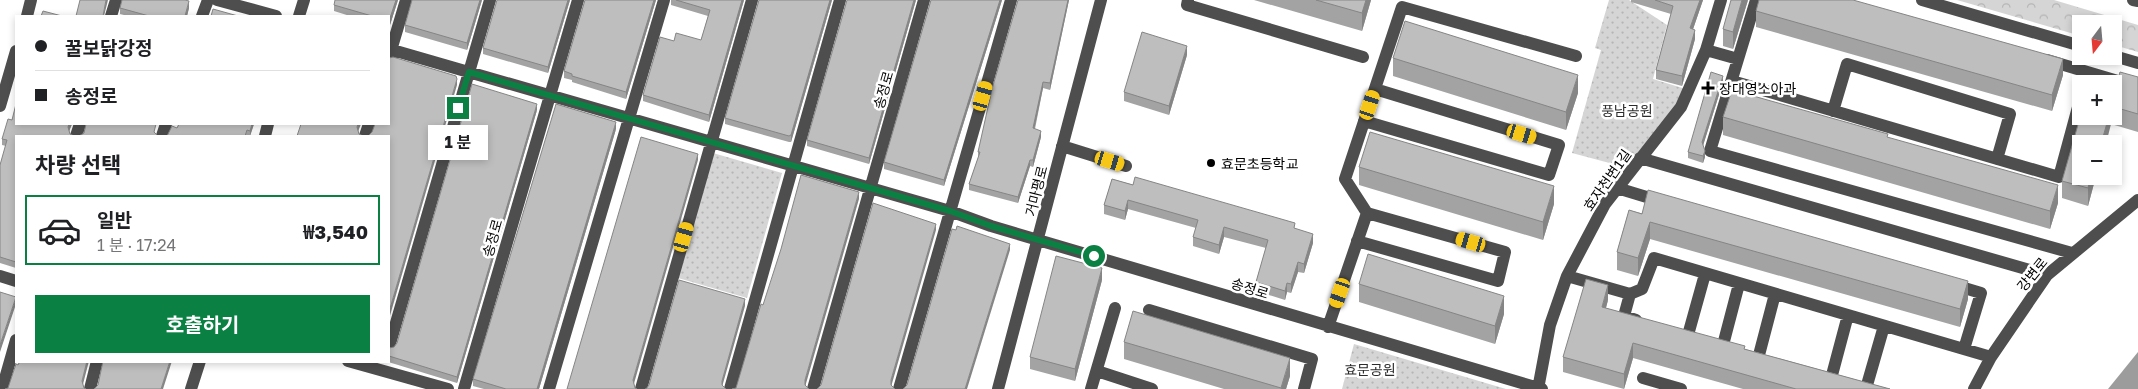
<!DOCTYPE html>
<html lang="ko">
<meta charset="utf-8">
<style>
:root{--surface:#fff;--page:#f2f2f2;--text:#202124;--muted:#757577;--line:#e0e0e0;--accent:#0b8043}
body{margin:0;font-family:"Golos Text","Noto Sans KR",sans-serif;background:var(--page);color:var(--text);height:100vh;display:flex;flex-direction:column;font-size:19px;white-space:nowrap}
*{box-sizing:border-box;margin:0}
p{font-size:16px;color:var(--muted)}
.icon{flex:none;width:28px;height:28px;fill:none;stroke:currentColor;stroke-width:2;stroke-linecap:round;stroke-linejoin:round}
.map{position:relative;flex:1;overflow:hidden}
.details{position:absolute;left:15px;top:135px;width:375px;height:228px;display:flex;flex-direction:column;background:var(--surface);border-radius:0px;box-shadow:0 2px 8px #0003}
.details>*{flex:none}
.top-card{position:absolute;left:15px;top:15px;width:375px;height:110px;border-radius:0px;box-shadow:0 2px 8px #0003;display:grid;align-content:center;height:110px;padding:0 20px;background:var(--surface)}
.needle{width:32px;rotate:196deg}
.tools{position:absolute;left:2072px;top:15px;display:grid;gap:10px}
.tools a{display:grid;place-items:center;width:50px;height:50px;border-radius:0px;background:var(--surface);box-shadow:0 2px 8px #0003;font-size:25px}
.end{position:absolute;width:22px;height:22px;margin:-11px;border:6px solid #0b8043;background:#fff;box-shadow:0 0 0 2px #fff}
.from{border-radius:50%}
.bubble{position:absolute;height:35px;border-radius:0px;background:var(--surface);box-shadow:0 2px 8px #0003;font-size:16px;font-weight:700;line-height:35px;text-align:center}
.car{position:absolute;width:15px;height:30px;margin:-15px -8px;border-radius:6px;box-shadow:0 0 4px 1px #0007;background:linear-gradient(#f5c518 24%,#345 0 40%,#f5c518 0 76%,#345 0 86%,#f5c518 0)}
.top-card b{display:flex;align-items:center;gap:18px;height:48px;font-size:19px}
.top-card b+b{border-top:1px solid var(--line)}
.top-card i{width:12px;height:12px;background:var(--text)}
ul{padding:0;list-style:none}
li{display:flex;align-items:center;gap:15px;height:70px;margin:0 10px 8px;padding:0 10px;border:2px solid transparent;border-radius:0px}
li div{flex:1}
li b{display:block;font-size:19px}
li em{font-style:normal;font-weight:700}
li.current{border-color:var(--accent)}
li>.icon{width:45px;height:45px;stroke-width:1.5}
h2{padding:0 20px;font-size:22px;line-height:60px}
.primary-button{display:flex;gap:10px;margin-top:auto;padding:10px 20px}
.primary-button a{flex:1;height:58px;border-radius:0px;background:var(--accent);color:#fff;font-size:20px;font-weight:700;line-height:58px;text-align:center}
.map>svg:first-child{display:block}
</style>
<div class="map">
<svg width="2138" height="389" viewBox="0 0 2138 389">
<defs>
<pattern id="forest-crowns" width="20" height="18" patternUnits="userSpaceOnUse" patternTransform="scale(1.25)"><rect width="20" height="18" fill="#d5d5d5"/><path d="M2 6a3 3 0 1 1 6 0M12 15a3 3 0 1 1 6 0" fill="none" stroke="#b5b5b5"/></pattern>
<pattern id="park-dots" width="8" height="8" patternUnits="userSpaceOnUse" patternTransform="scale(1.25)"><rect width="8" height="8" fill="#d5d5d5"/><path d="M2 2h.1M6 6h.1" fill="none" stroke="#b5b5b5" stroke-width="1.8" stroke-linecap="round"/></pattern>
</defs>
<rect width="100%" height="100%" fill="#fff"/>
<path fill="url(#forest-crowns)" d="M1957,0H2054L2138,25V52L2114,45V24H2081V36Z"/>
<path fill="url(#park-dots)" d="M1609,0H1629L1667,25L1653,79L1689,90L1632,169L1572,153L1601,50L1595,48Z
M713,153L782,173L747,298L678,278Z
M1354,344L1506,389H1342Z"/>
<path fill="#9c9c9c" d="M2138,352V389H2108Z"/>
<g fill="none" stroke-linecap="round" stroke-linejoin="round">
<path stroke="#4e4e4e" stroke-width="12" d="M217,0L276,16
M1188,0L1187,5L1363,57
M1756,0L1710,151L2072,253
M1922,0L2081,46
M2133,0L2138,1
M27,16L31,0
M111,16L116,0
M202,16L208,0
M299,16L304,0
M389,49L950,211L991,226L1542,389
M1706,50L1738,59
M2114,56L2138,63
M389,57L406,0
M2047,60L2138,87
M1732,81L2059,177L2081,96
M0,106L16,51
M1833,111L1847,64L2010,114L1997,159
M1364,121L1549,175L1559,145L1375,89
M76,136L80,124
M162,136L166,124
M265,136L268,124
M365,136L369,124
M1062,146L1126,166
M1640,158L2047,275
M1617,188L1663,202
M1357,241L1498,281L1505,252L1367,213
M0,276L16,281
M1567,276L1630,294L1642,289L1654,258L1991,357
M1951,284L1981,293L1964,349
M1630,294L1624,316L1636,320
M1149,310L1312,359L1304,389
M1328,327L1367,213L1345,179L1402,7L1576,56
M1688,335L1705,274
M1723,345L1739,284
M389,347L490,0
M1759,355L1775,294
M348,361L448,389
M1097,371L1152,389
M1832,375L1848,315
M1643,378L1681,389
M1867,385L1884,326
M2,389L16,340
M90,389L97,361
M191,389L200,361
M464,389L578,0
M549,389L664,0
M641,389L752,0
M730,389L840,0
M813,389L924,0
M899,389L1011,0
M998,389L1101,0
M1091,389L1115,308
M1538,389L1550,325L1567,276L1605,204L1681,107L1706,50L1721,0
M1974,389L1991,357L2047,275L2138,200"/>
</g>
<path fill="#a3a3a3" d="M398,0L389,28V16H350L334,11V5Z
M482,0L467,50L405,32V25Z
M570,0L548,73L483,54V48Z
M585,0H656L626,99L572,82V80L564,78V71Z
M671,0H744L709,122L643,101V95L674,41L701,40L708,16L671,5Z
M759,0H832L791,142H789L725,124V118Z
M916,0L869,164L807,146V140Z
M931,0H1002L944,186L884,169V162Z
M1018,0H1069L1050,90L1043,88L1035,129L1041,137L1033,167L1030,166L1018,203L969,190V184L978,158V152Z
M1254,0H1371L1362,31Z
M1631,0H1703L1693,29L1695,39L1682,86L1656,79V70L1671,14L1631,2Z
M1748,0L1733,49L1723,46V29Z
M120,8H189L187,16H128L120,14Z
M1756,11L2063,75L2052,111L1756,27Z
M1187,55L1169,115L1124,101V92Z
M1393,58L1578,93L1566,130L1393,76Z
M2138,77V132L2111,124L2081,176H2096L2088,206L2062,198V181L2081,116H2114V93Z
M1723,82L1703,145L1705,157L1703,163L1688,158V152Z
M537,110L457,383L385,361H389V348L394,347Z
M1723,117L1888,138L2058,203L2050,229L1723,135Z
M12,120L16,124H72L69,131L16,136V268L0,263V165L6,146L2,145V139Z
M179,124H254L250,136H164H167L177,128Z
M616,129L539,389H484L473,386V379Z
M1359,167L1554,204L1543,240L1359,185Z
M1112,179L1295,229L1313,243L1304,273L1298,272L1291,293L1287,292L1285,300L1256,291V282L1266,248L1224,237L1219,254L1193,246V237L1196,228L1128,209L1125,220L1104,214V205Z
M1629,210L1968,299L1960,327L1650,239L1638,276L1617,270V252Z
M1102,280L1075,381L1030,369V357Z
M1359,284L1504,314L1495,344L1359,302Z
M1608,300L1606,308L1745,349L1890,389H1743L1633,358L1624,389L1563,372V357Z
M1124,342L1290,376L1286,389H1224L1124,359Z"/>
<path fill="#858585" d="M106,0H108L104,16H103Z
M396,0H398L389,28V21Z
M480,0H482L467,50V43Z
M568,0H570L548,73V67Z
M654,0H656L626,99V92Z
M742,0H744L709,122V115Z
M830,0H832L791,142V135Z
M914,0H916L869,164V158Z
M1000,0H1002L944,186V180Z
M1068,0H1069L1050,90V83Z
M1366,0H1371L1362,31V13Z
M1700,0H1703L1690,38V28Z
M1742,0H1748L1733,49V32Z
M189,1V8L187,16H185Z
M1695,30V39L1682,86V76Z
M1187,46V55L1169,115V106Z
M2063,59V75L2052,111V95Z
M1578,75V93L1566,130V112Z
M1723,76V82L1702,149V142Z
M457,79V85L389,319V312Z
M1043,82V88L1033,135V128Z
M537,104V110L457,383V377Z
M2109,116H2111V124L2106,144H2101Z
M616,122V129L539,389H537Z
M69,124H72L68,134V127Z
M252,124H254L250,136V131Z
M358,124H361L357,134V127Z
M1041,131V137L1033,167V160Z
M1705,151V157L1703,163V156Z
M698,154V160L633,387V380Z
M1030,160V166L1018,203V197Z
M2091,176H2096L2088,206V188Z
M2058,185V203L2050,229V211Z
M1554,186V204L1543,240V222Z
M859,192V199L805,387V380Z
M1128,200V209L1125,220V211Z
M1650,222V239L1638,276V258Z
M936,224V230L891,387V380Z
M1224,227V237L1219,254V245Z
M1313,234V243L1304,273V264Z
M1010,244V250L967,389H965Z
M1298,262V272L1291,293V284Z
M1102,268V280L1075,381V369Z
M1968,281V299L1960,327V309Z
M1287,283V292L1285,300V291Z
M1608,285V300L1602,322V307Z
M1504,296V314L1495,344V326Z
M16,297V304L0,352V345Z
M745,299V306L722,387V381Z
M1633,343V358L1624,389V374Z
M1290,358V376L1286,389H1281Z
M87,361H89L82,388V381Z
M170,361H172L163,389H161Z"/>
<path fill="#bebebe" stroke="#858585" d="M80,0H106L103,16H76Z
M122,0H185L189,1L185,16H149L120,8Z
M335,0H396L389,21V16H372L334,5Z
M412,0H480L467,43L405,25Z
M497,0H568L548,67L483,48Z
M585,0H654L626,92L572,76V74L564,71Z
M676,0H742L709,115L643,95L660,37L674,41L676,33L701,40L710,10Z
M759,0H830L791,135L789,136L725,118Z
M847,0H914L869,158L807,140Z
M931,0H1000L944,180L884,162Z
M1018,0H1068L1050,83L1043,82L1033,128L1041,131L1033,160H1030L1018,197L969,184L980,152H978L992,89Z
M1316,0H1366L1362,13Z
M1655,0H1700L1690,28L1695,30L1682,76L1656,70L1673,6Z
M1731,0H1742L1733,32L1723,29Z
M1759,0H1853L2063,59L2052,95L1756,11Z
M213,9L238,16H211Z
M43,11L62,16H41Z
M1405,21L1578,75L1566,112L1393,58Z
M1142,32L1187,46L1169,106L1124,92Z
M393,57L456,76L457,79L389,312V136H368L372,132L375,124H389V58Z
M1711,72L1723,76L1702,142L1705,151L1703,156L1688,152Z
M2120,72L2138,77V114L2114,107V93Z
M472,84L537,104L457,377L389,356V348L394,347L397,343Z
M1732,90L1888,134L1887,137L2058,185L2050,211L1723,117Z
M16,104V124H69L68,127L70,134L74,136H16V262L0,257V165L7,140L2,139L8,119L12,120Z
M556,104L616,122L537,389H506L473,379Z
M2081,114V116H2109L2101,144H2081V176H2091L2088,188L2062,181Z
M86,124H156L154,132L158,136H79L84,133Z
M179,124H252L250,131L247,130L245,136H164H167L172,126L177,128Z
M301,124H358L357,127L359,134L363,136H297Z
M1370,132L1554,186L1543,222L1359,167Z
M641,137L698,154L633,380L635,388L637,389H567Z
M801,175L859,192L805,380V385L809,389H732L736,388L761,304L763,305L781,249Z
M1135,177L1295,223L1294,228L1313,234L1304,264L1298,262L1291,284L1287,283L1285,291L1256,282L1268,240L1224,227L1219,245L1193,237L1198,220L1128,200L1125,211L1104,205L1112,179L1133,185Z
M1648,190L1968,281L1960,309L1650,222L1638,258L1617,252L1629,210L1642,214Z
M873,203L936,224L891,380V385L895,389H817L821,385Z
M957,226L1010,244L965,389H903L907,385L952,229L956,230Z
M1368,254L1504,296L1495,326L1359,284Z
M1056,256L1102,268L1075,369L1030,357Z
M1586,279L1608,285L1602,307L1745,346L1744,349L1890,389H1796L1633,343L1624,374L1563,357Z
M679,280L745,299L722,381V385L726,389H645H646L649,385Z
M0,292L16,297L0,345Z
M1133,311L1290,358L1281,388L1124,342Z
M20,361H87L82,381L84,388L86,389H5L8,388L16,364L18,365Z
M103,361H170L161,389H94L98,385Z"/>
<g fill="none" stroke-linecap="round" stroke-linejoin="round">
<path stroke="#0b8043" stroke-width="6" d="M458,108L469,72L950,211L991,226L1094,256"/>
</g>
<g fill="#000" stroke="#fff" stroke-width="2">
<path d="M1705.5 80.5h5v5h5v5h-5v5h-5v-5h-5v-5h5z"/>
<circle cx="1211" cy="163" r="5"/>
</g>
<g text-anchor="middle" dominant-baseline="central" stroke-width="5" stroke-linejoin="round" paint-order="stroke">
<g font-size="14" fill="#000" stroke="#fff" text-anchor="start">
<text x="1719" y="88">장대영소아과</text>
<text x="1221" y="163">효문초등학교</text>
</g>
<g font-size="14" fill="#000" stroke="#fff">
<text transform="translate(883 90) rotate(-74)">송정로</text>
<text transform="translate(1607 180) rotate(-55)">효자천변1길</text>
<text transform="translate(1036 191) rotate(-76)">거마평로</text>
<text transform="translate(492 238) rotate(-74)">송정로</text>
<text transform="translate(2032 274) rotate(-51)">강변로</text>
<text transform="translate(1250 288) rotate(17)">송정로</text>
</g>
<g font-size="14" fill="#2c2c2c" stroke="#fff">
<text x="1627" y="110">풍남공원</text>
<text x="1370" y="369">효문공원</text>
</g>
</g>
</svg>
<div class="tools">
<a><svg class="needle" viewBox="-14 -14 28 28"><path d="M0-13l5 13h-10z" fill="#e53935"/><path d="M0 13l5-13h-10z" fill="#757577"/></svg></a>
<a>+</a>
<a>−</a>
</div>
<i class="end from" style="left:1094px;top:256px"></i>
<i class="end" style="left:458px;top:108px"></i>
<div class="bubble" style="left:428px;top:125px;width:60px">1 분</div>
<i class="car" style="left:983px;top:96px;rotate:16deg"></i>
<i class="car" style="left:1370px;top:105px;rotate:18deg"></i>
<i class="car" style="left:1522px;top:134px;rotate:107deg"></i>
<i class="car" style="left:1110px;top:161px;rotate:107deg"></i>
<i class="car" style="left:684px;top:237px;rotate:16deg"></i>
<i class="car" style="left:1471px;top:242px;rotate:286deg"></i>
<i class="car" style="left:1340px;top:293px;rotate:199deg"></i>
<div class="top-card">
<b><i class="from"></i>꿀보닭강정</b>
<b><i></i>송정로</b>
</div>
<section class="details">
<h2>차량 선택</h2>
<ul>
<li class="current"><svg class="icon" aria-label="car" viewBox="0 0 24 24"><path d="M5 17H2v-5l4-1 3-4h7l3 4 3 1v5h-3M9 17h6M6 11h13"/><circle cx="7" cy="17" r="2"/><circle cx="17" cy="17" r="2"/></svg><div><b>일반</b><p>1 분 · 17:24</p></div><em>₩3,540</em></li>
</ul>
<div class="primary-button"><a>호출하기</a></div>
</section>
</div>
